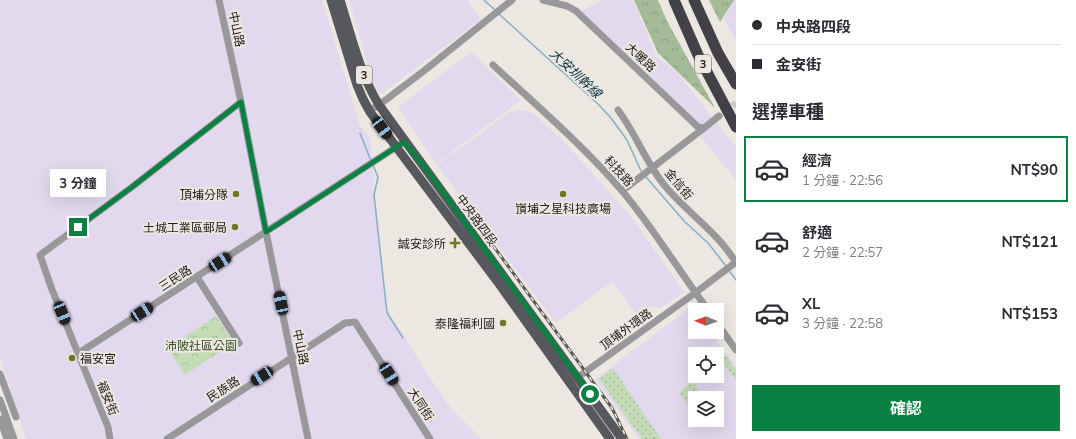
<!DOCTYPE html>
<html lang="zh-TW">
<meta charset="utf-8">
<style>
:root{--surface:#fff;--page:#f2f2f3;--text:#2b2b33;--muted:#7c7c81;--line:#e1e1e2;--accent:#0b8043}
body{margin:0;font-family:Mulish,"Noto Sans TC",sans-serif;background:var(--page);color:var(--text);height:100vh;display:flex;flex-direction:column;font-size:15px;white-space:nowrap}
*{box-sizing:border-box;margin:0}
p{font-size:13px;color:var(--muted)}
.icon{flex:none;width:22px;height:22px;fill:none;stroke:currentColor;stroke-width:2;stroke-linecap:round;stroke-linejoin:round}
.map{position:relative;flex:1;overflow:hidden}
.panel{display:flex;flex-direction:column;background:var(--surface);width:340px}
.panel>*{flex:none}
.banner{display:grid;align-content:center;height:88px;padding:0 16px;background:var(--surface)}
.needle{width:26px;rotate:271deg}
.controls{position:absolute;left:688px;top:303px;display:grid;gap:8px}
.controls a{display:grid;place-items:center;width:36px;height:36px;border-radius:0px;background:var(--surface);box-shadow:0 4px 16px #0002;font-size:20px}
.end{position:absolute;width:18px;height:18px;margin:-9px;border:5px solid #0b8043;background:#fff;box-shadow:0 0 0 2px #fff}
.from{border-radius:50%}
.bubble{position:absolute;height:28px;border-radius:0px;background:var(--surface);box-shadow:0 4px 16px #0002;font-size:13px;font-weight:700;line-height:28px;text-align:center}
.car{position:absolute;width:12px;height:24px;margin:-12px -6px;border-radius:5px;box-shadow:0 0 3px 1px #0007;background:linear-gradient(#222 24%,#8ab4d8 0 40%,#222 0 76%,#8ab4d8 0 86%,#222 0)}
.banner b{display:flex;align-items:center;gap:14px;height:38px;font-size:15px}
.banner b+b{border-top:1px solid var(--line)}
.banner i{width:10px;height:10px;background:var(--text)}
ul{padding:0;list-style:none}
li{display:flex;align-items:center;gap:12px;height:66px;margin:0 8px 6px;padding:0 8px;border:2px solid transparent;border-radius:0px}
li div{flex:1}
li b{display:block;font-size:15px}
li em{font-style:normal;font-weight:700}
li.on{border-color:var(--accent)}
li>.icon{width:36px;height:36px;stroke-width:1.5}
h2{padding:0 16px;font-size:18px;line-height:48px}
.cta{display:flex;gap:8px;margin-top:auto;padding:8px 16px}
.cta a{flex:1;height:46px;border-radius:0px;background:var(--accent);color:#fff;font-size:16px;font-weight:700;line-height:46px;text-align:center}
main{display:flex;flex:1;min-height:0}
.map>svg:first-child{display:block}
</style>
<main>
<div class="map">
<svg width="736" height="439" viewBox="0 0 736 439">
<defs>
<pattern id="grass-dots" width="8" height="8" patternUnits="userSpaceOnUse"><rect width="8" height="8" fill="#c3dcb6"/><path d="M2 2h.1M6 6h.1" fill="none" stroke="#a7bc9c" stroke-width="1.8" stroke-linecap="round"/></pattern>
<pattern id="forest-crowns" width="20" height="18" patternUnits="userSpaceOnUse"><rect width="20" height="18" fill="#a3bb96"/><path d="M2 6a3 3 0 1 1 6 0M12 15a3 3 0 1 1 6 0" fill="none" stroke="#8ca081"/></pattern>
<pattern id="park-crowns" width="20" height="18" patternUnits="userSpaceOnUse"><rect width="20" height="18" fill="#c3dcb6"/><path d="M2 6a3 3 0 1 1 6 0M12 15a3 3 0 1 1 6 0" fill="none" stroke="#a7bc9c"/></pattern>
</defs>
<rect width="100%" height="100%" fill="#ece7e1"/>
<path fill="#e2d9ee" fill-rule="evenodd" d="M0,0H322L360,126L370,138L386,307L426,372L450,407L482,439H26L0,357Z
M349,0H467L481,19L380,95L372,80Z
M602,0H633L657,57L676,71L736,147V180L652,77L581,11Z
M733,0H736V41L724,19Z
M471,52L521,100L436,164L398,107Z
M525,110L534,114L564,142L630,215L684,292L660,309L653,305L647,310L649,317L642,323L612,281L556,323L437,165L511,111Z
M691,307L695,311V332H710L736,367V439H639L595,379ZM695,354H717V376H695ZM695,398H717V420H695Z"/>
<path fill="url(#grass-dots)" d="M726,356L736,370V380L721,360Z
M613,368L661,439H642L599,379Z
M693,381L701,394L687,404L679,392Z"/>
<path fill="url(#forest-crowns)" d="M634,0H658L667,21L715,108L658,53Z
M709,0H734L720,22Z"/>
<path fill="url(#park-crowns)" d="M216,316L234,342L185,375L168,348Z"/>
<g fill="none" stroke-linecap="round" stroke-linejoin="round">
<path stroke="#84afc7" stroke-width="1.5" d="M484,0L495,10
M499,14L598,104L611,118L627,140L641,171
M360,133L371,161
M373,165L378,177L374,195L387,313L403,338
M646,177L685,222L708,243L726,266
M730,272L736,280"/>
<path stroke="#cdc8c3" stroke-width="7" stroke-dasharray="7 3.5" stroke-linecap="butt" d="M724,112L736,103"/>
<path stroke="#98989b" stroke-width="7" d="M219,0L241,102L266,232L308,439
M543,0L567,6L576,11L698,127L704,128L719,116
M493,65C537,106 584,146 623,192C654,229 679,271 708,310
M369,111L379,105L425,70L512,0
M622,191L704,128
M197,277L239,343
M717,323L736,350
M79,353L404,142
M0,374L16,417
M574,380L695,293L736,262C730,254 724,245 717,238C700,220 681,205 665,186C646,163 636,134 618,110
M0,400L14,439
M0,419L7,439
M110,439L108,427L51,287L40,255L132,187L241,102
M167,439L345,323L355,322L430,439"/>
<path stroke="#57585d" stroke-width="9" d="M331,0L357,85L363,99L370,112L497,281L610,439
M340,0C351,35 360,74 379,105L622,439"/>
<path stroke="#414147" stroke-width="11" d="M674,0L698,55L736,127
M694,0L718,53L736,84"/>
<g stroke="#5c5a56" stroke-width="3">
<path id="rail" d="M467,210L612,408L627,439"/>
</g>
<use href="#rail" stroke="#ece7e1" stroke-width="1.5" stroke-dasharray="4.5" stroke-linecap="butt"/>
</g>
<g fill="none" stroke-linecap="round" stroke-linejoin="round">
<path stroke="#0b8043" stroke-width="5" d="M78,227L132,187L241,102L266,232L404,142L429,173L590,394"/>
</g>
<g fill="#6f7822" stroke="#ece7e1" stroke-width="1.5">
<circle cx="236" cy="194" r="4"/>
<circle cx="563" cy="194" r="4"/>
<circle cx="235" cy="227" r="4"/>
<path d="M453 237h4v4h4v4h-4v4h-4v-4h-4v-4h4z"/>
<circle cx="503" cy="323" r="4"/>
<circle cx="72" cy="358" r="4"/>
</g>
<g text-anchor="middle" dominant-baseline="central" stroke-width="4" stroke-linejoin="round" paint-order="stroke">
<g fill="#ece7e1" stroke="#5b5855" stroke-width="1">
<rect x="695" y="55" width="16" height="18" rx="3"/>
<rect x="356" y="66" width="16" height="18" rx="3"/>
</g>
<g font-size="11" font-weight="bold" fill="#1d1b19">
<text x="703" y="64">3</text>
<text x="364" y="75">3</text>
</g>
<g font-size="12" fill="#1d1b19" stroke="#ece7e1">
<text transform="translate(237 29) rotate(78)">中山路</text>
<text transform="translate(641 57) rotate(43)">大暖路</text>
<text transform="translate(619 171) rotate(48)">科技路</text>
<text transform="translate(679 184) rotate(50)">金信街</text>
<text transform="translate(477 220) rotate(54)">中央路四段</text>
<text transform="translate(175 278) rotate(-33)">三民路</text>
<text transform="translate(626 329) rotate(-36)">頂埔外環路</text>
<text transform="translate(301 347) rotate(78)">中山路</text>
<text transform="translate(223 389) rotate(-33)">民族路</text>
<text transform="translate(108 398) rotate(68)">福安街</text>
<text transform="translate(421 404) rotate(57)">大同街</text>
</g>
<g font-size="12" fill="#1d1b19" stroke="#ece7e1" text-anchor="end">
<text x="228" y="194">頂埔分隊</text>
<text x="563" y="208" text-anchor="middle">嵿埔之星科技廣場</text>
<text x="227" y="227">土城工業區郵局</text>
<text x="446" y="243">誠安診所</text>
<text x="495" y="323">泰隆福利國</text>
<text x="80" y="358" text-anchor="start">福安宮</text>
</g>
<g font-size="12" fill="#32511d" stroke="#ece7e1">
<text x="201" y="345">沛陂社區公園</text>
</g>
<g font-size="13" font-style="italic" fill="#0d3344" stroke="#ece7e1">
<text transform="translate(576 73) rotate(43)">大安圳幹線</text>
</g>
</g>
</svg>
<div class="controls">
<a><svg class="needle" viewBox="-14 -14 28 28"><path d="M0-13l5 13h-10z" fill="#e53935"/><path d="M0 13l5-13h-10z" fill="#7c7c81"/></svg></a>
<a><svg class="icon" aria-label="locate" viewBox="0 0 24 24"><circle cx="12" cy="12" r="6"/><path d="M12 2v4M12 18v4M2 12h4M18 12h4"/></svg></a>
<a><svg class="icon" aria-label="layers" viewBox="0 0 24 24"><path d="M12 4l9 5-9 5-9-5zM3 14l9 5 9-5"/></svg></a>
</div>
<i class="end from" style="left:590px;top:394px"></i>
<i class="end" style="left:78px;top:227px"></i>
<div class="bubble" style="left:50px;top:169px;width:56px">3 分鐘</div>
<i class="car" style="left:382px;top:128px;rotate:143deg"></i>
<i class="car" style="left:220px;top:262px;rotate:57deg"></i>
<i class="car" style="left:281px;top:303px;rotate:348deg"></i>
<i class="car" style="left:142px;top:312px;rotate:57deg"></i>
<i class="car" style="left:62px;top:313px;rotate:158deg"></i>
<i class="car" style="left:389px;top:374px;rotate:147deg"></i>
<i class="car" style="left:262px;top:376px;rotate:237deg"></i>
</div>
<section class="panel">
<div class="banner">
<b><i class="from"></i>中央路四段</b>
<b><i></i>金安街</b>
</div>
<h2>選擇車種</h2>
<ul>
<li class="on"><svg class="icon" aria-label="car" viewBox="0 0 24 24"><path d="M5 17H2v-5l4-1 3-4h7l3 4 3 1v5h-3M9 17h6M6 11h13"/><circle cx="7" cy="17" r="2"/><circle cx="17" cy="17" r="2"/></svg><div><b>經濟</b><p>1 分鐘 · 22:56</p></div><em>NT$90</em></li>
<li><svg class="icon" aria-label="car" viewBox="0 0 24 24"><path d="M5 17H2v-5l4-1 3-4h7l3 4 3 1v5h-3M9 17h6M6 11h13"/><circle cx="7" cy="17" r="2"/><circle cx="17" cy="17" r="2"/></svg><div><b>舒適</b><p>2 分鐘 · 22:57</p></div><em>NT$121</em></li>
<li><svg class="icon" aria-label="car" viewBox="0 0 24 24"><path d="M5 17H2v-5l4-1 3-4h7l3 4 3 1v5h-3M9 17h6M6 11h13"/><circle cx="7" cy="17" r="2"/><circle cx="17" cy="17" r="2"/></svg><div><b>XL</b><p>3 分鐘 · 22:58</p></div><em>NT$153</em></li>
</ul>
<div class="cta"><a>確認</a></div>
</section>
</main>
